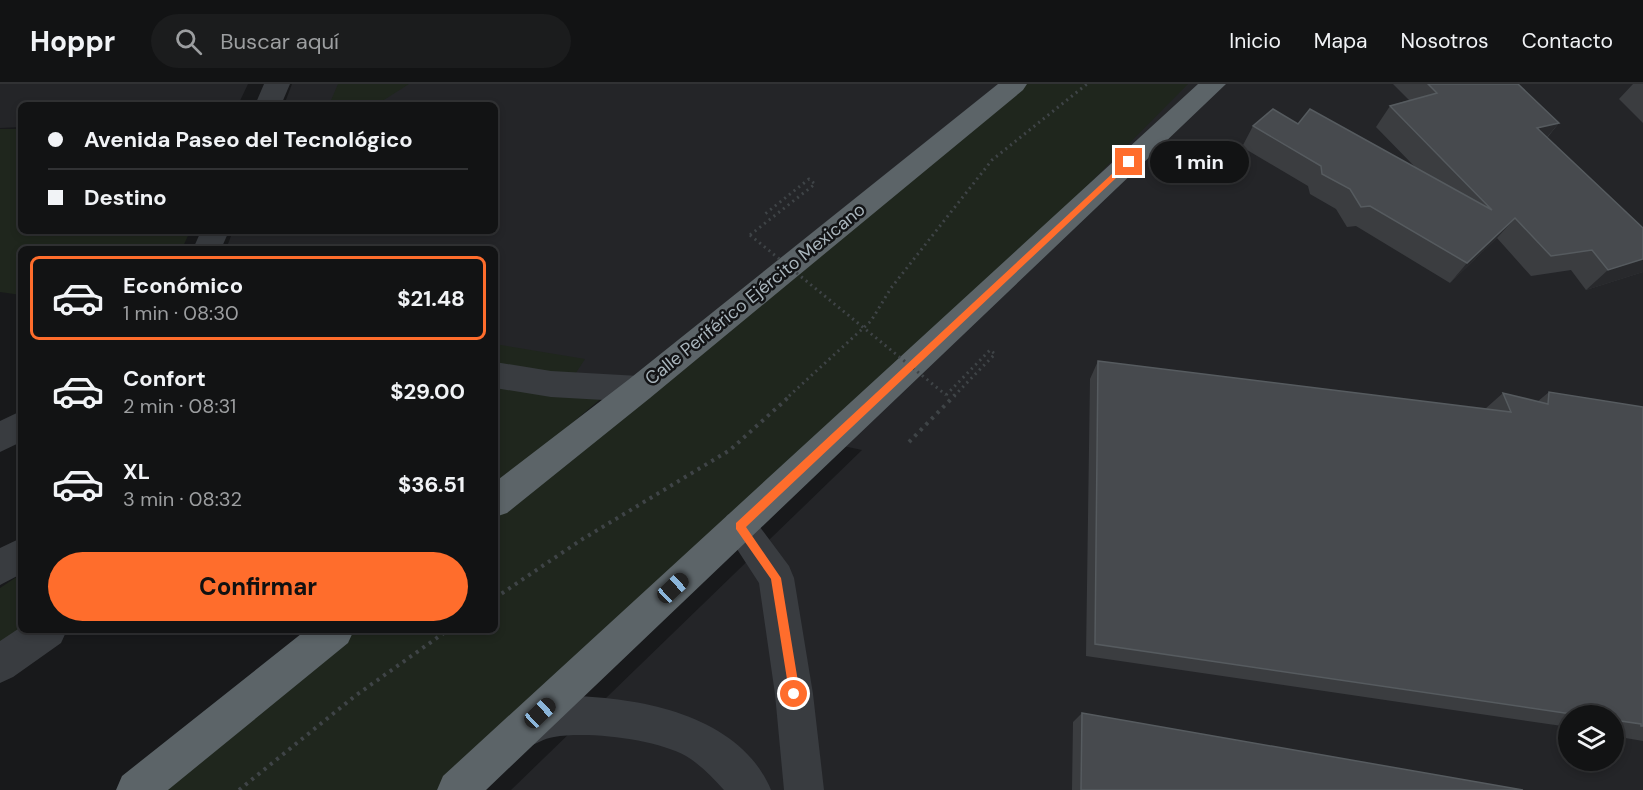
<!DOCTYPE html>
<html lang="es">
<meta charset="utf-8">
<style>
:root{--surface:#121314;--page:#1b1c1d;--text:#f1f3f6;--muted:#9c9ea0;--line:#313234;--accent:#ff6d2c}
body{margin:0;font-family:"DM Sans",sans-serif;background:var(--page);color:var(--text);height:100vh;display:flex;flex-direction:column;font-size:22px;white-space:nowrap}
*{box-sizing:border-box;margin:0}
p{font-size:20px;color:var(--muted)}
.icon{flex:none;width:33px;height:33px;fill:none;stroke:currentColor;stroke-width:2;stroke-linecap:round;stroke-linejoin:round}
.map{position:relative;flex:1;overflow:hidden}
.side{position:absolute;left:18px;top:162px;width:480px;height:387px;display:flex;flex-direction:column;background:var(--surface);border-radius:9px;box-shadow:0 3px 9px #0003,0 0 0 2px var(--line)}
.side>*{flex:none}
.banner{position:absolute;left:18px;top:18px;width:480px;height:132px;border-radius:9px;box-shadow:0 3px 9px #0003,0 0 0 2px var(--line);display:grid;align-content:center;height:132px;padding:0 30px;background:var(--surface)}
.controls{position:absolute;left:1558px;top:621px;display:grid;gap:12px}
.controls a{display:grid;place-items:center;width:66px;height:66px;border-radius:50%;background:var(--surface);box-shadow:0 3px 9px #0003,0 0 0 2px var(--line);font-size:30px}
.end{position:absolute;width:27px;height:27px;margin:-14px;border:8px solid #ff6d2c;background:#fff;box-shadow:0 0 0 3px #fff}
.from{border-radius:50%}
.bubble{position:absolute;height:42px;border-radius:21px;background:var(--surface);box-shadow:0 3px 9px #0003,0 0 0 2px var(--line);font-size:20px;font-weight:700;line-height:42px;text-align:center}
.car{position:absolute;width:18px;height:36px;margin:-18px -9px;border-radius:8px;box-shadow:0 0 4px 2px #0007;background:linear-gradient(#222 24%,#8ab4d8 0 40%,#222 0 76%,#8ab4d8 0 86%,#222 0)}
.banner b{display:flex;align-items:center;gap:21px;height:57px;font-size:22px}
.banner b+b{border-top:2px solid var(--line)}
.banner i{width:15px;height:15px;background:var(--text)}
ul{padding:10px 0 0;list-style:none}
li{display:flex;align-items:center;gap:18px;height:84px;margin:0 12px 9px;padding:0 18px;border:3px solid transparent;border-radius:9px}
li div{flex:1}
li b{display:block;font-size:22px}
li em{font-style:normal;font-weight:700}
li.active{border-color:var(--accent)}
li>.icon{width:54px;height:54px;stroke-width:1.5}
.action{display:flex;gap:12px;margin-top:auto;padding:12px 30px}
.action a{flex:1;height:69px;border-radius:36px;background:var(--accent);color:#111;font-size:24px;font-weight:700;line-height:69px;text-align:center}
header{display:flex;align-items:center;gap:36px;box-sizing:border-box;height:84px;padding:0 30px;background:var(--surface);border-bottom:2px solid var(--line)}
header strong{font-size:28px}
nav{display:flex;gap:33px;margin-inline-start:auto;font-size:21px}
.search{width:420px;height:54px;background:var(--page);display:flex;align-items:center;gap:15px;box-sizing:border-box;padding:0 21px;border-radius:33px;color:var(--muted);font-size:22px}
.map>svg:first-child{display:block}
</style>
<header>
<strong>Hoppr</strong>
<div class="search"><svg class="icon" aria-label="search" viewBox="0 0 24 24"><circle cx="10" cy="10" r="6"/><path d="M15 15l6 6"/></svg>Buscar aquí</div>
<nav><a>Inicio</a><a>Mapa</a><a>Nosotros</a><a>Contacto</a></nav>
</header>
<div class="map">
<svg width="1643" height="706" viewBox="0 0 1643 706">
<rect width="100%" height="100%" fill="#18191b"/>
<path fill="#242528" fill-rule="evenodd" d="M0,0H248L238,21H21V43L0,44Z
M292,0H1643V706H511L862,366L495,288V165H226L233,147H495V21H284ZM1569,632H1614V676H1569Z"/>
<path fill="#1f261d" d="M338,0H409L376,21H329Z
M1001,0H1188L1090,99L450,706H133L329,546H495V408Z
M0,45H21V147H190L182,165H21V211L0,208Z
M495,260L585,275L572,295L495,282Z
M495,294L603,313L495,404Z
M21,490V543L0,558V504Z"/>
<g fill="none" stroke-linecap="round" stroke-linejoin="round">
<path stroke="#3f4447" stroke-width="3" stroke-dasharray="2 4" stroke-linecap="butt" d="M750,151L815,100L809,95L765,130
M946,311L990,266L995,270L954,312
M789,312L871,237L891,204L992,76L1087,0"/>
<path stroke="#3f4447" stroke-width="4" stroke-dasharray="3 5" stroke-linecap="butt" d="M909,358L955,311
M495,514L581,456L730,366L791,311
M239,706L355,612L448,546"/>
<path fill="#393c40" fill-rule="evenodd" d="M21,327V358L0,368V337Z
M21,454V490L0,501V464Z
M21,543V546H67L61,559L13,593L0,599V557Z"/>
<path fill="#393c40" fill-rule="evenodd" d="M264,0H290L281,21H255Z
M201,147H229L221,165H193Z
M495,278L551,287L639,292L650,296L655,305L650,314L639,318L551,313L495,304Z
M739,426L751,431L789,482L794,494L813,610L824,706H784L775,610L759,499L722,442L727,431Z
M568,612C640,613 740,631 771,706H724C713,694 701,681 686,672C656,655 588,647 554,653C544,654 534,661 524,665L510,659L504,645L510,631L546,616Z"/>
<path fill="#5c6468" fill-rule="evenodd" d="M998,0H1027L1023,6L650,314L507,429L495,433V398L628,296Z
M1198,0H1226L486,706H437L443,692Z
M306,546H354L348,559L168,706H116L122,692Z"/>
<path stroke="#3f4447" stroke-width="3" stroke-dasharray="2 4" stroke-linecap="butt" d="M750,151L946,311"/>
</g>
<path fill="#3b3d40" d="M1393,0H1518L1559,39L1547,54L1643,188L1586,206L1571,186L1531,192L1497,154L1450,199L1356,142L1347,143L1336,125L1310,110L1308,102L1242,63L1253,42L1298,40L1415,83L1376,43L1390,22L1409,16Z
M1633,0H1643V39L1619,15Z
M1098,277L1485,325L1503,309L1537,318L1549,308L1643,323V657L1614,652V632H1569V643L1086,572L1090,295Z
M1082,629L1523,706H1072L1073,638Z"/>
<path fill="#28292c" d="M1559,39L1541,60L1537,44Z
M1515,134L1497,154L1450,199L1467,179Z
M1643,175V188L1586,206L1608,186Z"/>
<path fill="#474a4e" stroke="#565b5f" stroke-width="1.5" d="M1428,0H1518L1559,39L1537,44L1643,144V175L1608,186L1592,166L1551,172L1515,134L1467,179L1370,122L1361,123L1350,105L1322,90L1321,82L1253,42L1273,25L1298,40L1310,25L1492,126L1390,22L1437,9Z
M1098,277L1511,328L1503,309L1548,320L1549,308L1643,323V642H1641V640L1614,636V632H1585L1095,560Z
M1082,629L1523,706H1081Z"/>
<path fill="#ff6d2c" d="M1127,76L1133,78L746,443L781,494L800,610L798,614H790L771,495L736,445V439Z"/>
<g text-anchor="middle" dominant-baseline="central" stroke-width="5" stroke-linejoin="round" paint-order="stroke">
<g font-size="18" fill="#a9b5bc" stroke="#131416">
<text transform="translate(755 210) rotate(-39)">Calle Periférico Ejército Mexicano</text>
</g>
</g>
</svg>
<div class="controls">
<a><svg class="icon" aria-label="layers" viewBox="0 0 24 24"><path d="M12 4l9 5-9 5-9-5zM3 14l9 5 9-5"/></svg></a>
</div>
<i class="end from" style="left:794px;top:610px"></i>
<i class="end" style="left:1129px;top:78px"></i>
<div class="bubble" style="left:1150px;top:57px;width:99px">1 min</div>
<i class="car" style="left:673px;top:504px;rotate:47deg"></i>
<i class="car" style="left:540px;top:629px;rotate:47deg"></i>
<div class="banner">
<b><i class="from"></i>Avenida Paseo del Tecnológico</b>
<b><i></i>Destino</b>
</div>
<section class="side">
<ul>
<li class="active"><svg class="icon" aria-label="car" viewBox="0 0 24 24"><path d="M5 17H2v-5l4-1 3-4h7l3 4 3 1v5h-3M9 17h6M6 11h13"/><circle cx="7" cy="17" r="2"/><circle cx="17" cy="17" r="2"/></svg><div><b>Económico</b><p>1 min · 08:30</p></div><em>$21.48</em></li>
<li><svg class="icon" aria-label="car" viewBox="0 0 24 24"><path d="M5 17H2v-5l4-1 3-4h7l3 4 3 1v5h-3M9 17h6M6 11h13"/><circle cx="7" cy="17" r="2"/><circle cx="17" cy="17" r="2"/></svg><div><b>Confort</b><p>2 min · 08:31</p></div><em>$29.00</em></li>
<li><svg class="icon" aria-label="car" viewBox="0 0 24 24"><path d="M5 17H2v-5l4-1 3-4h7l3 4 3 1v5h-3M9 17h6M6 11h13"/><circle cx="7" cy="17" r="2"/><circle cx="17" cy="17" r="2"/></svg><div><b>XL</b><p>3 min · 08:32</p></div><em>$36.51</em></li>
</ul>
<div class="action"><a>Confirmar</a></div>
</section>
</div>
